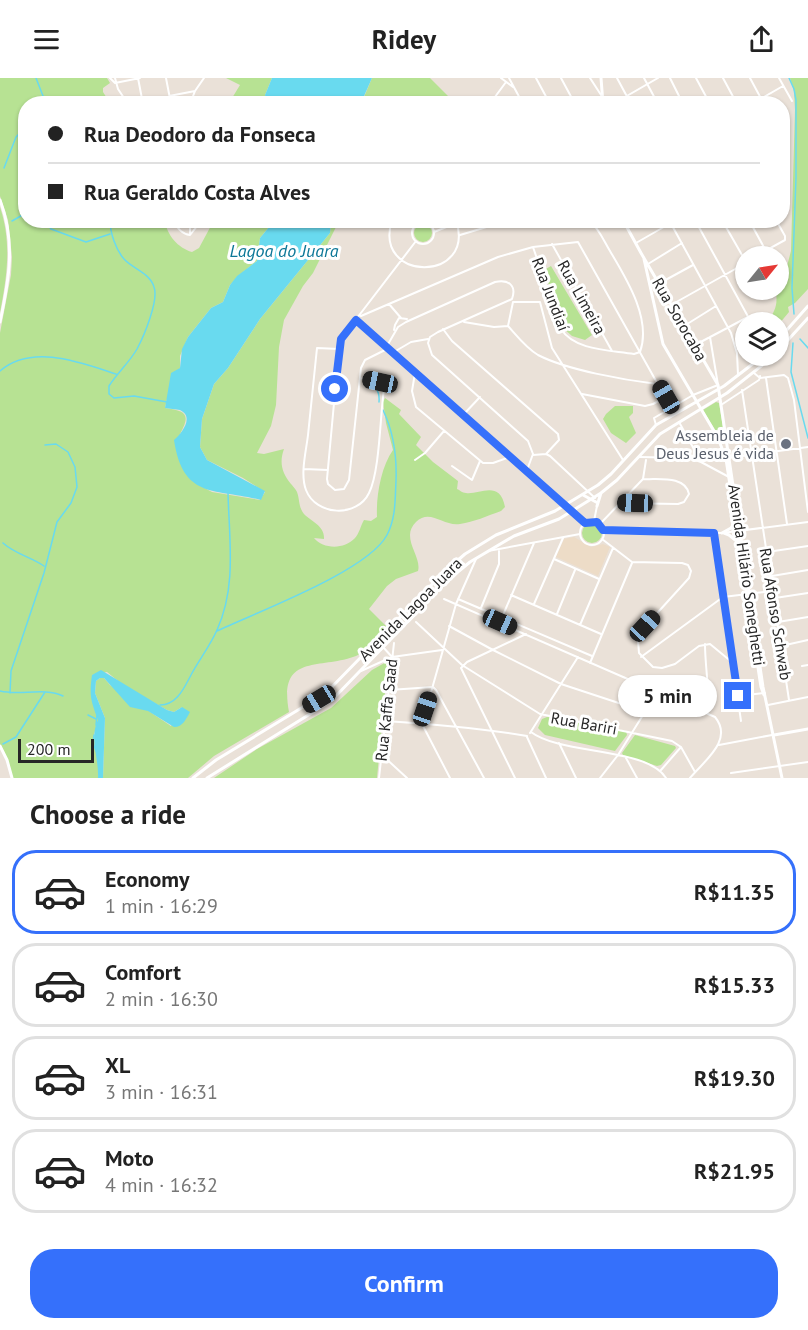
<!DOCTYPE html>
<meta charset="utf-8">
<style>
:root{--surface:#fff;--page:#f2f2f2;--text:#222;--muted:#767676;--line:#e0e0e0;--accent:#3570fb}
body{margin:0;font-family:"PT Sans",sans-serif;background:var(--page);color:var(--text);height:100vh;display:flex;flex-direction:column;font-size:22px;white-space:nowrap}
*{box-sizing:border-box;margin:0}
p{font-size:20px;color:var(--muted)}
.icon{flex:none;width:33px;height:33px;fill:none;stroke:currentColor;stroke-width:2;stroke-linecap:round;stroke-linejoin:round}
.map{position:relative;height:700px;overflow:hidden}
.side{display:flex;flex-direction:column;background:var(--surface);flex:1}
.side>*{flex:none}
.guide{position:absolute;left:18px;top:18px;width:772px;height:132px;border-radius:24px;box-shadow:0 2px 4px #0004;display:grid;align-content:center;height:132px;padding:0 30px;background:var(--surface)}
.needle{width:39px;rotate:60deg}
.controls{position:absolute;left:735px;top:168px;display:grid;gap:12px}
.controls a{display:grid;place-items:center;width:54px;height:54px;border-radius:50%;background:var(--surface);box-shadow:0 2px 4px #0004;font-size:30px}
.scale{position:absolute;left:18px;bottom:15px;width:76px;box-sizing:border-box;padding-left:6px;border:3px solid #272727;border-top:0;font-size:16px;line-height:21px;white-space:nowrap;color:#272727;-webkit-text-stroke:4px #fff;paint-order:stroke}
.end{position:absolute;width:27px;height:27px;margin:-14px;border:8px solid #3570fb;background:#fff;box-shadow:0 0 0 3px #fff}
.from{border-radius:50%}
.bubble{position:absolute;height:42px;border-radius:21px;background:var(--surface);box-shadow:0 2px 4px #0004;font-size:20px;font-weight:700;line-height:42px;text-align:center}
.car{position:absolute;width:18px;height:36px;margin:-18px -9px;border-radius:8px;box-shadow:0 0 4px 2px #0007;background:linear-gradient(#222 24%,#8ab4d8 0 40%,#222 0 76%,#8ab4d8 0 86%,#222 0)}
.guide b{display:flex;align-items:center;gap:21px;height:57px;font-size:22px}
.guide b+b{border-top:2px solid var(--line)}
.guide i{width:15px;height:15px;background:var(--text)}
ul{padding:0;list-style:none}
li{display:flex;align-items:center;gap:18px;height:84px;margin:0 12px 9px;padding:0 18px;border:3px solid var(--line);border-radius:24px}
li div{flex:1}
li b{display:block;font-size:22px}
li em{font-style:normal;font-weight:700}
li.active{border-color:var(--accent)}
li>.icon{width:54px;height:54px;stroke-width:1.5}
h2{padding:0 30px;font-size:27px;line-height:72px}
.action{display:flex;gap:12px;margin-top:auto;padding:12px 30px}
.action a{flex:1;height:69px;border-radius:24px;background:var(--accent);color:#fff;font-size:24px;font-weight:700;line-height:69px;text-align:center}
header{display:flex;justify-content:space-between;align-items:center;height:78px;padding:0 30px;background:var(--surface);font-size:27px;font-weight:700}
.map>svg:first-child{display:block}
</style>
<header><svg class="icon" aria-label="menu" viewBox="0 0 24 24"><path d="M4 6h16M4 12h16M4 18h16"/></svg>Ridey<svg class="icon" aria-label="share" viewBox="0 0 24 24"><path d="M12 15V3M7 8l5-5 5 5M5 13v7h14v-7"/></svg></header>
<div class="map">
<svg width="808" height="700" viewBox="0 0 808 700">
<rect width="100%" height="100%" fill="#eae1d8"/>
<path fill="#eddcc7" d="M574,459L591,469L603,466L610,469L598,498L556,479L564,461Z"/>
<path fill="#b7e293" d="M0,0H107L110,5L103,10V14L110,25L26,26V142L165,143C167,157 178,170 192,174L199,170L213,144L218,145L220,143H274L260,160L257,183L238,198L230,207L223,224L211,230L188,259L180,278V290L167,321L165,330C186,333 191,336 180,356L197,406L212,414L260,422L265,414L243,400L207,382L200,369L202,341L214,306L228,290L260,241L330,155L331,143H339L313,195L303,208L284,242L279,269L276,327L271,348L257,375L264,376L284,371C279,385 282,395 291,406C292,407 297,413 297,414C300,422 298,428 304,436C312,444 325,448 324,461L314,460C323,471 344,472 355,460C359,456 361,447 364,442L371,443L377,439C376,418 381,389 393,372L386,345L383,324L385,320L401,332L399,336L421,359L416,367L433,384L458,403L457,411C460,412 462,415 466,415C479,417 500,401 505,429L501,433C487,438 474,444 460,446C444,449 430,430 416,444C412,448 410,452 410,457C410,470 421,482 418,493L396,501L387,508L369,531L387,549C378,558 368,573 356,578C319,592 278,575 289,634L214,678L188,700H103L105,640L95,615L96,603L100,600H104L110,607L171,648L182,629L174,634L167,632L123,607L107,594L92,597L99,642L94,656L99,689L98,700H13L0,667V255L11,197L12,179L8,142L0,118Z
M226,0H272L265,17L267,25H229L240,7Z
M372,0H430L455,25L361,26Z
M790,0H808V211L795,225L788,229L789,234L779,246L778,244H768C774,234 778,228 776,215L782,207L791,173L795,32L794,13Z
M0,129C12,165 7,198 0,235Z
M414 155a9 9 0 1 1 18 0a9 9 0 1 1-18 0Z
M551,188L592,257L585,262L572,258L563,250L544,192Z
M716,324L719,325L725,362L722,363L703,332Z
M615,328H633V335L629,339L636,355L626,365L611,355L603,341L606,336Z
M582 455a10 10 0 1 1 20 0a10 10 0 1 1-20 0Z
M388,583L377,700H214L257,671L331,630L372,592Z
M547,639L565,640L626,653L627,657L615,673L545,657L538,650L542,641Z
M635,657L675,668L676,670L661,687L657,688L623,677L622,675Z"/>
<path fill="#69daef" d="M272,0H372L361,25H267L265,17Z
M274,143H331L330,155L260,241L228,290L214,306L202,341L200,369L207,382L265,413L261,422C215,410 183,422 174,362C181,356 195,339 180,332C176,331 169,331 165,330L171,295L180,290L182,271L188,259L211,230L223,224L230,207L237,198L257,183L260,160Z
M101,592L167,632L174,634L182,629L190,634C186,641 183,649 174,649L148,633L130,629L104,600H100L96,603L95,615L105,640L103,700H98C99,680 89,660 98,642C91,623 89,618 92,597Z"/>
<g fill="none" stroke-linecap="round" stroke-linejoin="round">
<path stroke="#69daef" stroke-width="1.5" d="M36,0L43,18L53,26
M789,0L794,11L796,22V100L792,210L794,236
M4,90L16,59L26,49
M44,142L51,151L86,164L110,156
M110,142C110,155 116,172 124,181C133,191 150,195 154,209C159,222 144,258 137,271C129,285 117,295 109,308V316L114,320L134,318L167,324
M12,143L26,135
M800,261L808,270
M793,265L791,294L808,360
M0,293C32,265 82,285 116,296
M364,303C375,307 380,312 379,324
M3,465C15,476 31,479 44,488
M217,553C257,534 368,493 387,457C396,440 395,421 396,403C397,377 394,355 383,332
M0,613C20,618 44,609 63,618
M10,615L11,593L44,495L57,444L71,425L77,409L75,389L68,374L56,366L45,367
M160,627C177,627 184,610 191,597C199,582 210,568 217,552C237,508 229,461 228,414
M88,637L96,641
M96,647L97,637
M94,657L93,665L96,673
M3,666L16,659L45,614"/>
<path stroke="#fff" stroke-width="2" d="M110,0L115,5
M115,0L118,11L128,26L195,13
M138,0L143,26
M166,0L171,26
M501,0L513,9
M509,0L523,26
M536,0L550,26
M561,0L575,26
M590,0L603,20
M617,0L631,26
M644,0L658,26
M670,0L683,26
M696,0L710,26
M723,0L737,26
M750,0L764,26
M779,0L792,23
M115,5L140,0
M190,26L195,13L204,0
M494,26L492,23L506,4
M613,26L658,0
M695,26L707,19
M752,26L783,8
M783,60L789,72
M173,142C176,149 182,156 190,157L202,142
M392,142C372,205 477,205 456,142
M589,142C598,149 604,163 610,173C626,200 652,241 640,274
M669,142L731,255L737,275L738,297
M695,142L751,244
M722,142L746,184
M749,142L766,173
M412 155a11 11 0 1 1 22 0a11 11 0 1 1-22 0Z
M434,154L464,142
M190,155V142
M460,157L510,142L515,145L562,142
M636,165L676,142
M552,166L612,273
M533,169L561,251C575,273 611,272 634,276L640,274
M756,178L785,162V158L776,142
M648,186L682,165
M660,205L693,187
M513,224H540L552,270L623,382
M389,226L401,240
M671,227L746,185
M361,238L498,179L533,169L578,164L674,335
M356,242L585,445
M464,244L494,249L508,248
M508,248C517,258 526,270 538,277C567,292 624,302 657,306
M508,248L513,224
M684,248L716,228
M443,251L452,263L558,356L559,362L546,376
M394,252L395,247L399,240L407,241
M695,267L748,239
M387,268L398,249L406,244L495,204C508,201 517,207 512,221L438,254L430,259L428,265L432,277L528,363L533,376L527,392
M389,270L365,282L361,290L349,402L344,411L335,412L328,406L327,401L339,271L341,261L416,163
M339,271L317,270C314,299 311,328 308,357C306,374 300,396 306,412C316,438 357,440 369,415C380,393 380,337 384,311L380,305L360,300
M394,274L411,264L428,261
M415,295L412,313L416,329L483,385H493L510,379
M754,295L760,300L784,297L788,300L794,322L808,434
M766,300L787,446
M742,312L789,622
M582,316L645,328L653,326L666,319
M721,327L759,302L760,298
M464,336L480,319
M679,344L701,384L729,399
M656,347L654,340L693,317L718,307L710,259
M533,377L546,376L550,378L595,420
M639,379L689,380L701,384
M728,380L808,369
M415,382L425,375L444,353
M452,388L472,402L480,383
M304,391L328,392
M618,425L678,426L684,424L689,416C685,397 658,402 643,401
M594,443L597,428
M580 455a12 12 0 1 1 24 0a12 12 0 1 1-24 0Z
M600,446L643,401L646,382
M603,452L722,455L808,444
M714,456L741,643
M602,461L632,484L682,485L688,487L691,493L689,500L640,554L638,563L639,575L653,589L662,590L675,586L699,568L710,566L733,585
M488,473L580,456
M767,474L808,468
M554,481L599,501
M772,498L808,492
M511,517L601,556
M775,520L808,515
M444,521L715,639C734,662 704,683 690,700
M458,521L592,578
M534,526L563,460
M481,530L499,486V473
M557,536L575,492
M416,544L462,587L540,636L672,663L681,669L695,694
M500,544L534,465
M778,544L808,539
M580,547L613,470
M449,548L493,572L561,606L646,634
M375,566L383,569L392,579
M705,566C705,587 709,607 708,629
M781,568L808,562
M641,579L723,519L773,513
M590,585L632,485
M802,588L808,587
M361,593L392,579L442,572
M389,612L433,609L436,612L484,700
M738,618L765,615
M768,627L808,619
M385,643C432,646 480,650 527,658
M531,654C561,677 647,669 666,700
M530,655L578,579
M527,659L546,700
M559,665L576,700
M719,667L772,657
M382,677L407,700
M626,680L637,700
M661,692L681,669
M731,695L808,684
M379,700L394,565
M450,700L422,646L456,526L476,481
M515,700L461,590L467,584L526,556
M600,700L618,677L658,613"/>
<path stroke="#fff" stroke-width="3" d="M601,0L603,26
M0,122C16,164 9,202 0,244
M623,142L641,175
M641,175L718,307L763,609L782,700
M644,181L663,266L718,360L726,381L761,609L764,617
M778,262L808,228
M778,273L808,240
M583,417L596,424
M597,428L601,415
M722,455L731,450L735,444
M724,455L729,457L739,465
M774,657L808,651
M0,668L7,682L12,700
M193,700L216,682L326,615L442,496L465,476L496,457L555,433L598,407L611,396L656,347L724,308L763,278
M207,700L331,623L448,502L470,484L514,458L559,441L601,415L617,402L660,356L727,315L774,278"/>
</g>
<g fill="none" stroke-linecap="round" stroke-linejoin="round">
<path stroke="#3570fb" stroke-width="8" d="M335,311L341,261L356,242L585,445L597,444L603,452L714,455L738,618"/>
</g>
<circle fill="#6b7280" stroke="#fff" stroke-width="2" cx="786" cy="366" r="6"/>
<g text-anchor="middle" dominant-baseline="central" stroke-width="6" stroke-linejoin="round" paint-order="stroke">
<g font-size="16" fill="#272727" stroke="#fff">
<text transform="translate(551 216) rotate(69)">Rua Jundiaí</text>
<text transform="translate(582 219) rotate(61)">Rua Limeira</text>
<text transform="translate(680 241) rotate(60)">Rua Sorocaba</text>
<text transform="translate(747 497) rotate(82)">Avenida Hilário Soneghetti</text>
<text transform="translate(410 531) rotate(-45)">Avenida Lagoa Juara</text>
<text transform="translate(776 536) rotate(81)">Rua Afonso Schwab</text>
<text transform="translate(386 632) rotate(-84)">Rua Kaffa Saad</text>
<text transform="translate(584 645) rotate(10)">Rua Bariri</text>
</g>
<g font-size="16" fill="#5b616d" stroke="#fff" text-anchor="end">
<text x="774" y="357">Assembleia de<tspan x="774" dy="18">Deus Jesus é vida</tspan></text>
</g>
<g font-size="18" font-style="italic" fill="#0c7797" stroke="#fff">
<text x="284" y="172">Lagoa do Juara</text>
</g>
</g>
</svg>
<div class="controls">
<a><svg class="needle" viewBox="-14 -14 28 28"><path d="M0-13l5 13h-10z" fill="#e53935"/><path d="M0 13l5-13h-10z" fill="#767676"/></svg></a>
<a><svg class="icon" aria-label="layers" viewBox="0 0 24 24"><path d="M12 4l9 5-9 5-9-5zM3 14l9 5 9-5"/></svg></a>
</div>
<div class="scale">200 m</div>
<i class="end from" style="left:335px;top:311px"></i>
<i class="end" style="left:738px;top:618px"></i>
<div class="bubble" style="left:618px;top:597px;width:99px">5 min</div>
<i class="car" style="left:380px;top:304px;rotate:282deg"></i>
<i class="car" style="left:666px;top:319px;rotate:330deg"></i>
<i class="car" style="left:635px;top:425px;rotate:272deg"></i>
<i class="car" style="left:500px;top:544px;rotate:114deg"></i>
<i class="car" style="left:645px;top:548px;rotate:43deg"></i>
<i class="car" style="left:319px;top:621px;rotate:239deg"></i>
<i class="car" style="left:425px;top:631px;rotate:19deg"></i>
<div class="guide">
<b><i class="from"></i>Rua Deodoro da Fonseca</b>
<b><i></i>Rua Geraldo Costa Alves</b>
</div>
</div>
<section class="side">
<h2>Choose a ride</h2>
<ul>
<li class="active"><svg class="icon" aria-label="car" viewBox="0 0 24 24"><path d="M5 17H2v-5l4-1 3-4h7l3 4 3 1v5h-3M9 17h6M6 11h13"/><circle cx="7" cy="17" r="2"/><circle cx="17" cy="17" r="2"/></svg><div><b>Economy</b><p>1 min · 16:29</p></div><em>R$11.35</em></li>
<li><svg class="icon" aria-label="car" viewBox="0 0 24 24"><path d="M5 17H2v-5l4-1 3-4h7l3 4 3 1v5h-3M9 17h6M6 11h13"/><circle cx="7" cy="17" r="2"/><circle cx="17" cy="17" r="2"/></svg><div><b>Comfort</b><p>2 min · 16:30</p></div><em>R$15.33</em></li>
<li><svg class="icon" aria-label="car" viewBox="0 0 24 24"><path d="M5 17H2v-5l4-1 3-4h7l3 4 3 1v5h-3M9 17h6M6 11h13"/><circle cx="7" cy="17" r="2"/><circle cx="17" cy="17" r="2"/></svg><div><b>XL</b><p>3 min · 16:31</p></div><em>R$19.30</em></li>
<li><svg class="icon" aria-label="car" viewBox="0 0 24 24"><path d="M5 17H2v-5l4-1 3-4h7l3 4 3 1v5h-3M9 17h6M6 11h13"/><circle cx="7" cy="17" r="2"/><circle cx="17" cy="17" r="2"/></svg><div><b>Moto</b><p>4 min · 16:32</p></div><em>R$21.95</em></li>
</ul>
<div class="action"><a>Confirm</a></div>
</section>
